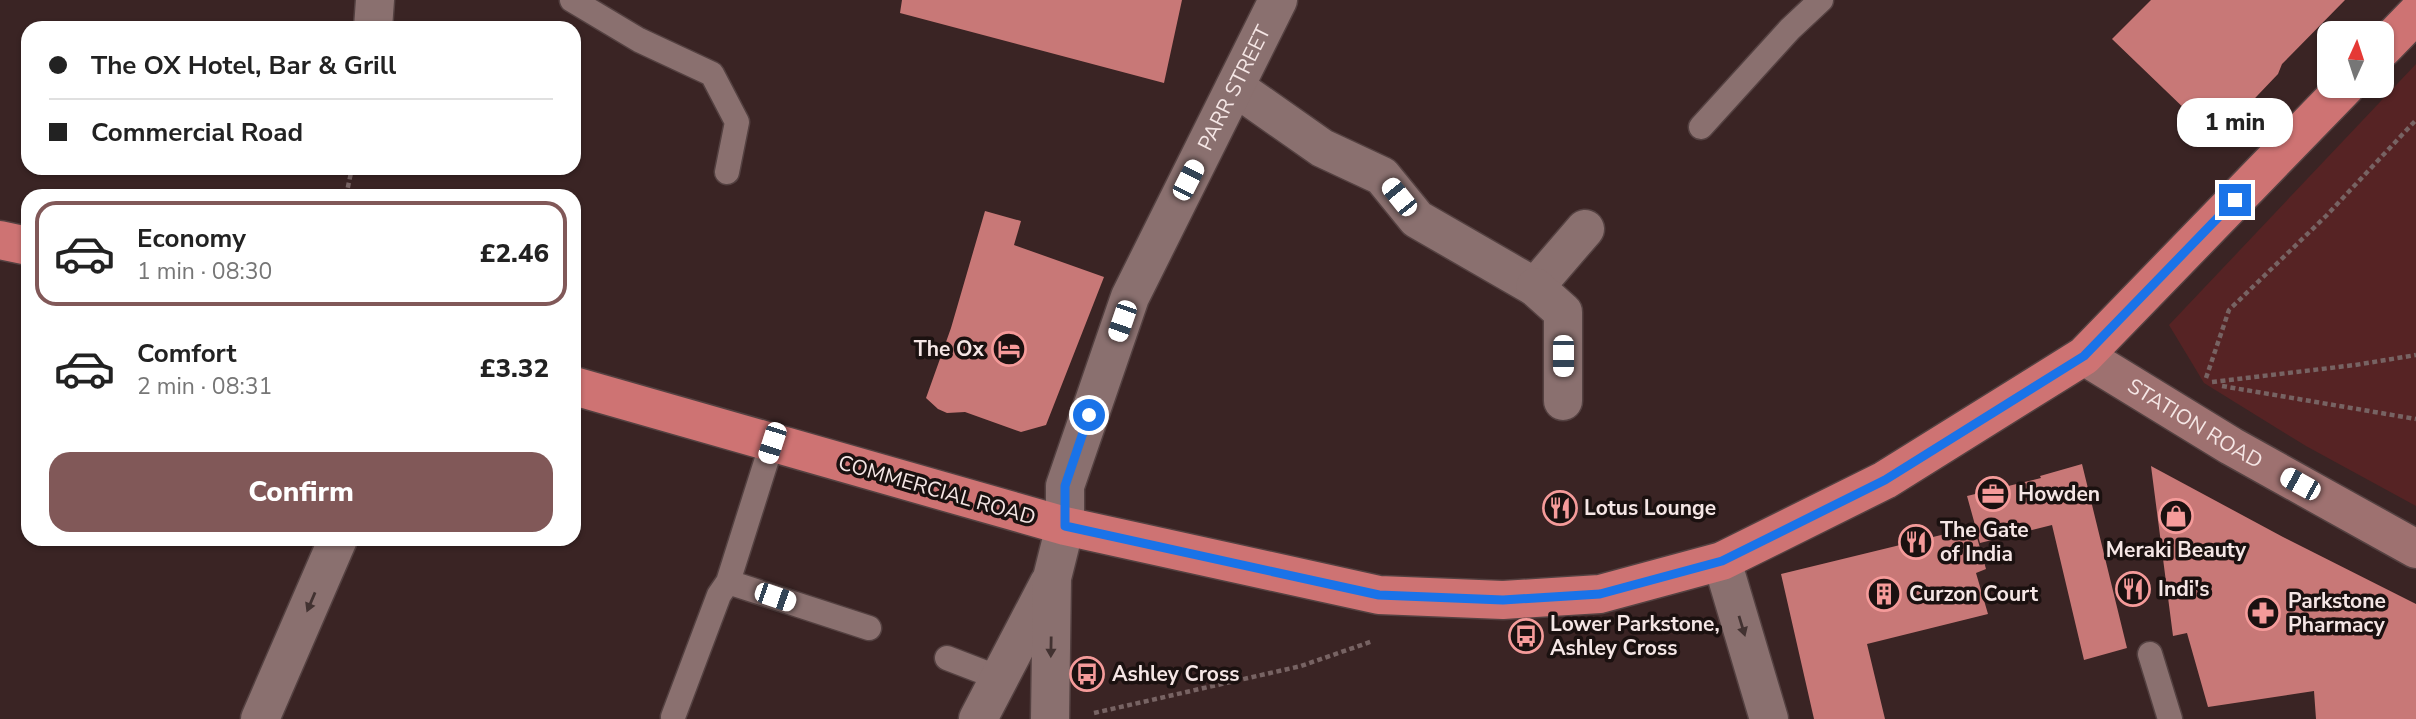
<!DOCTYPE html>
<meta charset="utf-8">
<style>
:root{--surface:#fff;--page:#f2f2f2;--text:#222;--muted:#767676;--line:#e0e0e0;--accent:#815858}
body{margin:0;font-family:"Nunito Sans",sans-serif;background:var(--page);color:var(--text);height:100vh;display:flex;flex-direction:column;font-size:26px;white-space:nowrap}
*{box-sizing:border-box;margin:0}
p{font-size:23px;color:var(--muted)}
.icon{flex:none;width:38px;height:38px;fill:none;stroke:currentColor;stroke-width:2;stroke-linecap:round;stroke-linejoin:round}
.map{position:relative;flex:1;overflow:hidden}
.side{position:absolute;left:21px;top:189px;width:560px;height:357px;display:flex;flex-direction:column;background:var(--surface);border-radius:21px;box-shadow:0 2px 5px #0004}
.side>*{flex:none}
.banner{position:absolute;left:21px;top:21px;width:560px;height:154px;border-radius:21px;box-shadow:0 2px 5px #0004;display:grid;align-content:center;height:154px;padding:0 28px;background:var(--surface)}
.needle{width:46px;rotate:3deg}
.tools{position:absolute;left:2317px;top:21px;display:grid;gap:14px}
.tools a{display:grid;place-items:center;width:77px;height:77px;border-radius:14px;background:var(--surface);box-shadow:0 2px 5px #0004;font-size:35px}
.end{position:absolute;width:32px;height:32px;margin:-16px;border:9px solid #1a73e8;background:#fff;box-shadow:0 0 0 4px #fff}
.from{border-radius:50%}
.bubble{position:absolute;height:49px;border-radius:21px;background:var(--surface);box-shadow:0 2px 5px #0004;font-size:23px;font-weight:800;line-height:49px;text-align:center}
.car{position:absolute;width:21px;height:42px;margin:-21px -10px;border-radius:9px;box-shadow:0 0 5px 2px #0007;background:linear-gradient(#fff 24%,#345 0 40%,#fff 0 76%,#345 0 86%,#fff 0)}
.banner b{display:flex;align-items:center;gap:24px;height:66px;font-size:26px}
.banner b+b{border-top:2px solid var(--line)}
.banner i{width:18px;height:18px;background:var(--text)}
ul{padding:12px 0 0;list-style:none}
li{display:flex;align-items:center;gap:21px;height:105px;margin:0 14px 10px;padding:0 14px;border:4px solid transparent;border-radius:21px}
li div{flex:1}
li b{display:block;font-size:26px}
li em{font-style:normal;font-weight:800}
li.selected{border-color:var(--accent)}
li>.icon{width:63px;height:63px;stroke-width:1.5}
.primary-button{display:flex;gap:14px;margin-top:auto;padding:14px 28px}
.primary-button a{flex:1;height:80px;border-radius:21px;background:var(--accent);color:#fff;font-size:28px;font-weight:800;line-height:80px;text-align:center}
.map>svg:first-child{display:block}
</style>
<div class="map">
<svg width="2416" height="719" viewBox="0 0 2416 719">
<rect width="100%" height="100%" fill="#3a2424"/>
<path fill="#562324" d="M2416,64V506L2306,446L2204,383L2169,325Z"/>
<path fill="#c87877" d="M902,0H1182L1164,83L900,13Z
M2151,0H2345L2282,64L2278,74L2216,139L2112,39Z
M985,211L1021,221L1014,245L1104,277L1046,425L1021,432L965,412L947,413L938,409L926,398L951,328Z
M2082,464L2127,648L2084,660L2052,525L1980,543L1967,496L2041,478L2040,476Z
M2151,466L2283,537L2416,604V719H2316L2314,691L2208,707L2187,633L2173,636Z
M1974,527L1986,569L1976,573L1988,614L1867,644L1885,719H1814L1781,574Z"/>
<g fill="none" stroke-linecap="round" stroke-linejoin="round">
<g stroke="#544141" stroke-width="27">
<path id="lane" d="M572,0L639,40L712,74L737,122L727,172
M1701,127L1790,29L1821,0
M772,443L728,582L869,628
M2150,654L2170,719
M947,658L999,678
M673,717L719,595L728,582"/>
</g>
<g stroke="#544141" stroke-width="41">
<g id="street">
<path d="M373,28L375,0"/>
<path d="M1235,87L1322,148L1382,176L1417,219L1535,287L1585,229"/>
<path d="M1535,287L1563,312V401"/>
<path d="M1722,561L1769,719"/>
<path d="M260,719L338,539"/>
<path d="M978,719L1049,583"/>
<path id="s1" d="M1050,719L1052,578L1065,526V486L1130,297L1278,0"/>
</g>
</g>
<g stroke="#544141" stroke-width="41">
<g id="secondary">
<path id="s2" d="M2084,356L2231,446L2416,549"/>
</g>
</g>
<g stroke="#544141" stroke-width="41">
<path id="highway" d="M2382,49L2416,14
M0,240L28,246
M574,386L1065,526L1379,595L1503,600L1600,594L1722,561L1885,480L2084,356L2346,86"/>
</g>
<path stroke="#776363" stroke-width="4.5" stroke-dasharray="5 3.5" stroke-linecap="butt" d="M346,196L352,168
M2206,378L2229,310L2326,216L2416,120
M2212,382L2355,365L2416,355
M2222,386L2416,419
M1094,713L1301,666L1373,641"/>
<use href="#lane" stroke="#8a706f" stroke-width="24"/>
<use href="#street" stroke="#8a706f" stroke-width="38"/>
<use href="#secondary" stroke="#9e7170" stroke-width="38"/>
<use href="#highway" stroke="#ce7373" stroke-width="38"/>
</g>
<defs><path id="oneway-solid" d="M-6-.8H1V-3.2L6.5 0L1 3.2V.8H-6Z" transform="scale(1.75)"/></defs>
<g fill="#423231">
<use href="#oneway-solid" transform="translate(311 602) rotate(113)"/>
<use href="#oneway-solid" transform="translate(1742 626) rotate(73)"/>
<use href="#oneway-solid" transform="translate(1051 647) rotate(91)"/>
</g>
<g fill="none" stroke-linecap="round" stroke-linejoin="round">
<path stroke="#1a73e8" stroke-width="9" d="M1089,415L1065,486V526L1379,595L1503,600L1600,594L1722,561L1885,480L2084,356L2235,200"/>
</g>
<defs>
<g id="hotel-ring" transform="scale(1.75)"><circle r="9.5" fill="#1b1110" stroke="#f59b9a" stroke-width="1.5"/><path d="M-6-4.5h1.5V1H6V5H4.5V3h-9V5H-6ZM-4 0a1.8 1.8 0 1 1 3.6 0ZM.5 0V-2.5h3Q6-2.5 6 0Z" fill="#f59b9a"/></g>
<g id="office-ring" transform="scale(1.75)"><circle r="9.5" fill="#1b1110" stroke="#f59b9a" stroke-width="1.5"/><path d="M-6-3h4V-5.5h4V-3h4V5H-6ZM-1-4.5V-3h2v-1.5ZM-6 0V1H6V0Z" fill="#f59b9a"/></g>
<g id="restaurant-ring" transform="scale(1.75)"><circle r="9.5" fill="#1b1110" stroke="#f59b9a" stroke-width="1.5"/><path d="M-5-6h1v4h1v-4h1v4h1v-4h1v5L-1.5 .5V6h-2V.5L-5-1ZM5-6V6H3V1.5H1.5Q1.5-4 5-6Z" fill="#f59b9a"/></g>
<g id="shop-ring" transform="scale(1.75)"><circle r="9.5" fill="#1b1110" stroke="#f59b9a" stroke-width="1.5"/><path d="M-5-2.5h2.3a2.7 3.5 0 0 1 5.4 0H5L5.5 6h-11ZM-1.5-2.5h3a1.5 2.3 0 0 0-3 0Z" fill="#f59b9a"/></g>
<g id="building-ring" transform="scale(1.75)"><circle r="9.5" fill="#1b1110" stroke="#f59b9a" stroke-width="1.5"/><path d="M-4-6H4V6H1V3H-1V6H-4ZM-2.5-4.3h1.7v1.8h-1.7ZM.8-4.3h1.7v1.8H.8ZM-2.5-1h1.7V.8h-1.7ZM.8-1h1.7V.8H.8Z" fill="#f59b9a"/></g>
<g id="pharmacy-ring" transform="scale(1.75)"><circle r="9.5" fill="#1b1110" stroke="#f59b9a" stroke-width="1.5"/><path d="M-2-6h4v4h4v4h-4v4h-4v-4h-4v-4h4Z" fill="#f59b9a"/></g>
<g id="bus-ring" transform="scale(1.75)"><circle r="9.5" fill="#1b1110" stroke="#f59b9a" stroke-width="1.5"/><path d="M-5-6H5V4H4V6H2V4H-2V6H-4V4H-5ZM-3.5-4V0h7V-4ZM-3.5 1.2v1.5H-2V1.2ZM2 1.2v1.5H3.5V1.2Z" fill="#f59b9a"/></g>
</defs>
<g fill-rule="evenodd">
<use href="#hotel-ring" x="1009" y="349"/>
<use href="#office-ring" x="1993" y="494"/>
<use href="#restaurant-ring" x="1560" y="508"/>
<use href="#shop-ring" x="2176" y="516"/>
<use href="#restaurant-ring" x="1916" y="542"/>
<use href="#restaurant-ring" x="2133" y="589"/>
<use href="#building-ring" x="1884" y="594"/>
<use href="#pharmacy-ring" x="2263" y="613"/>
<use href="#bus-ring" x="1526" y="636"/>
<use href="#bus-ring" x="1087" y="674"/>
</g>
<g text-anchor="middle" dominant-baseline="central" stroke-width="7" stroke-linejoin="round" paint-order="stroke">
<g font-size="21" fill="#f5e6e5" stroke="#1b1110">
<text stroke="none"><textPath href="#s1" startOffset="668">PARR STREET</textPath></text>
<text stroke="none"><textPath href="#s2" startOffset="130">STATION ROAD</textPath></text>
<text transform="translate(937 490) rotate(16)">COMMERCIAL ROAD</text>
</g>
<g font-size="21" font-weight="bold" fill="#f5e6e5" stroke="#1b1110" text-anchor="start">
<text x="984" y="349" text-anchor="end">The Ox</text>
<text x="2018" y="494">Howden</text>
<text x="1584" y="508">Lotus Lounge</text>
<text x="1940" y="530">The Gate<tspan x="1940" dy="24">of India</tspan></text>
<text x="2176" y="550" text-anchor="middle">Meraki Beauty</text>
<text x="2158" y="589">Indi's</text>
<text x="1909" y="594">Curzon Court</text>
<text x="2288" y="601">Parkstone<tspan x="2288" dy="24">Pharmacy</tspan></text>
<text x="1550" y="624">Lower Parkstone,<tspan x="1550" dy="24">Ashley Cross</tspan></text>
<text x="1112" y="674">Ashley Cross</text>
</g>
</g>
</svg>
<div class="tools">
<a><svg class="needle" viewBox="-14 -14 28 28"><path d="M0-13l5 13h-10z" fill="#e53935"/><path d="M0 13l5-13h-10z" fill="#767676"/></svg></a>
</div>
<i class="end from" style="left:1089px;top:415px"></i>
<i class="end" style="left:2235px;top:200px"></i>
<div class="bubble" style="left:2177px;top:98px;width:116px">1 min</div>
<i class="car" style="left:1188px;top:180px;rotate:27deg"></i>
<i class="car" style="left:1399px;top:197px;rotate:321deg"></i>
<i class="car" style="left:1122px;top:321px;rotate:199deg"></i>
<i class="car" style="left:1563px;top:356px;rotate:180deg"></i>
<i class="car" style="left:772px;top:443px;rotate:198deg"></i>
<i class="car" style="left:2300px;top:484px;rotate:299deg"></i>
<i class="car" style="left:775px;top:597px;rotate:109deg"></i>
<div class="banner">
<b><i class="from"></i>The OX Hotel, Bar &amp; Grill</b>
<b><i></i>Commercial Road</b>
</div>
<section class="side">
<ul>
<li class="selected"><svg class="icon" aria-label="car" viewBox="0 0 24 24"><path d="M5 17H2v-5l4-1 3-4h7l3 4 3 1v5h-3M9 17h6M6 11h13"/><circle cx="7" cy="17" r="2"/><circle cx="17" cy="17" r="2"/></svg><div><b>Economy</b><p>1 min · 08:30</p></div><em>£2.46</em></li>
<li><svg class="icon" aria-label="car" viewBox="0 0 24 24"><path d="M5 17H2v-5l4-1 3-4h7l3 4 3 1v5h-3M9 17h6M6 11h13"/><circle cx="7" cy="17" r="2"/><circle cx="17" cy="17" r="2"/></svg><div><b>Comfort</b><p>2 min · 08:31</p></div><em>£3.32</em></li>
</ul>
<div class="primary-button"><a>Confirm</a></div>
</section>
</div>
